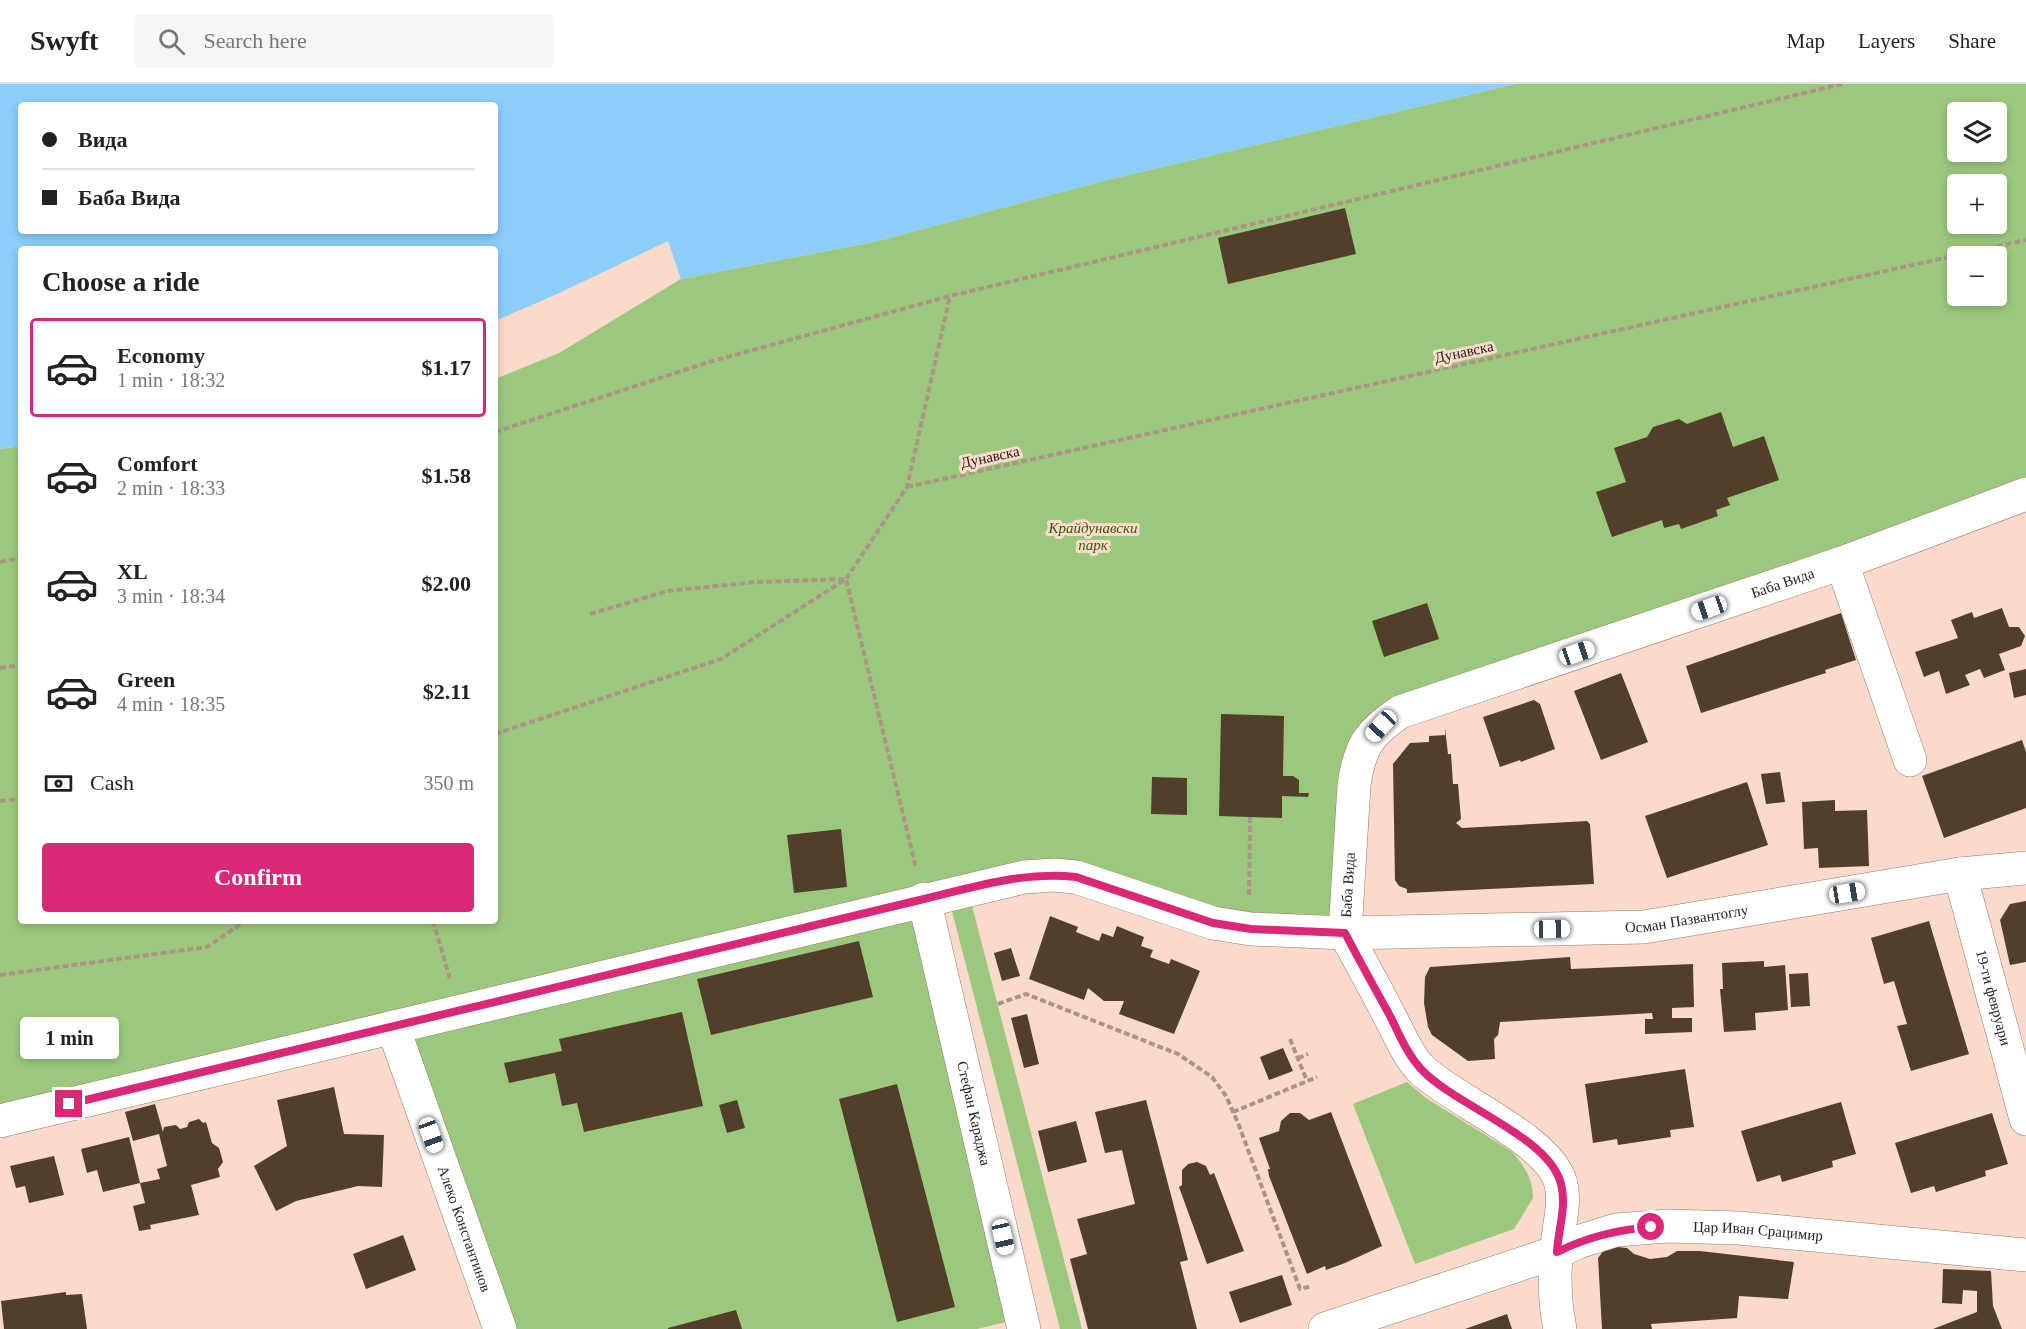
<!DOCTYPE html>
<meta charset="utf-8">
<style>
:root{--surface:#fff;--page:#f6f6f6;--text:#222;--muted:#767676;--line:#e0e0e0;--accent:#db2777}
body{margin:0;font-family:Georgia,serif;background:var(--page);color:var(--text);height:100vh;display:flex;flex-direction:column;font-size:22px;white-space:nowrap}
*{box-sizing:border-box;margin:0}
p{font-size:20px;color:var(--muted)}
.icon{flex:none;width:33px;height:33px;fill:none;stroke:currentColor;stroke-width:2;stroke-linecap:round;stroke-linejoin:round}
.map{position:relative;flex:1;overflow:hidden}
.details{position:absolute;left:18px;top:162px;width:480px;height:678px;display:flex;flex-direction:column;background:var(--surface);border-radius:6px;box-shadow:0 3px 9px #0003}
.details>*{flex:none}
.top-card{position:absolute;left:18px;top:18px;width:480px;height:132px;border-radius:6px;box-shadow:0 3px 9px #0003;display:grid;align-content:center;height:132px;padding:0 24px;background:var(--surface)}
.tools{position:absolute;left:1947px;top:18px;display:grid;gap:12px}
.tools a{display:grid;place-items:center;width:60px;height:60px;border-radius:6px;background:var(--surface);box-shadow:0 3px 9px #0003;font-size:30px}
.end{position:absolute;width:27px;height:27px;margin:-14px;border:8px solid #db2777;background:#fff;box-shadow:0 0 0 3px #fff}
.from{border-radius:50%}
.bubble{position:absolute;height:42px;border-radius:6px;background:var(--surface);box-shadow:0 3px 9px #0003;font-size:20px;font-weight:800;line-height:42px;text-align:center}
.car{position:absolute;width:18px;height:36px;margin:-18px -9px;border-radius:8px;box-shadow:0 0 4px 2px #0007;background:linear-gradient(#fff 24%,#345 0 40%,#fff 0 76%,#345 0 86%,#fff 0)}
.top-card b{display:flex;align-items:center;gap:21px;height:57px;font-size:22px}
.top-card b+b{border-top:2px solid var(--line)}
.top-card i{width:15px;height:15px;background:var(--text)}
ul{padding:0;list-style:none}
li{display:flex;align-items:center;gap:18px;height:99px;margin:0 12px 9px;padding:0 12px;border:3px solid transparent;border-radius:6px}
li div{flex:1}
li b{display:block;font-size:22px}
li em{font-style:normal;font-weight:800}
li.selected{border-color:var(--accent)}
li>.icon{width:54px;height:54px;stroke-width:1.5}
h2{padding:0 24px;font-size:27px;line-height:72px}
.pay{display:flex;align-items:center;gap:15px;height:66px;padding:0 24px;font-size:22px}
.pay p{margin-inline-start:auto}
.cta{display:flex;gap:12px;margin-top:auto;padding:12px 24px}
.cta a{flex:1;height:69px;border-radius:6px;background:var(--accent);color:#fff;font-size:24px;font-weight:800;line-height:69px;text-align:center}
header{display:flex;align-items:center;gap:36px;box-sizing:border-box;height:84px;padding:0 30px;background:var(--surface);border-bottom:2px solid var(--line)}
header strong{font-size:28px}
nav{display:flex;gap:33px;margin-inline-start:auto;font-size:21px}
.search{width:420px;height:54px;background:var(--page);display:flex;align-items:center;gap:15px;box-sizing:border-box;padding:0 21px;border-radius:6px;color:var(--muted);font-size:22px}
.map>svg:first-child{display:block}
</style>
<header>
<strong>Swyft</strong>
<div class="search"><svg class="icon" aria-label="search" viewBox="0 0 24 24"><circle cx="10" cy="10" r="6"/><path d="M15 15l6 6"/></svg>Search here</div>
<nav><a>Map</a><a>Layers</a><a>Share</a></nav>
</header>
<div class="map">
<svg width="2026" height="1245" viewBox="0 0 2026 1245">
<rect width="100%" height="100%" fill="#fadaca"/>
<path fill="#9cc87d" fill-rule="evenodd" d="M1515,0H2026V410L1381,642L1345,849L1108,803L924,815L1022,1234L977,1245H500L393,944L0,1037V365L21,362V837H495V295L559,269L681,195L874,158L1107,96ZM1958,28H1996V68H1958ZM1958,100H1996V140H1958ZM1958,172H1996V212H1958Z
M972,822L1082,1245H1060L952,827Z
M1407,998L1426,1014L1511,1067C1524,1081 1533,1095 1533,1114L1514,1145L1415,1180L1353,1020Z"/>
<path fill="#8ccdf9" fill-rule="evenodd" d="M0,0H1515L1107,96L874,158L681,195L668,157L555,211L495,237V165H21V362L0,365ZM21,21H495V147H21Z"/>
<path fill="#523f2b" d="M1345,124L1356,170L1228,200L1218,154Z
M1721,328L1733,363L1764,352L1779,396L1727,414L1730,421L1716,426L1718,432L1681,445L1679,440L1664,444L1662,436L1612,453L1596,408L1626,398L1614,364L1647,353L1653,343L1679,335L1687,340Z
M1427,519L1439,555L1384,573L1372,537Z
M2002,524L2009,543H2019L2025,552L2021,562L1999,570L2005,586L1984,594L1980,585L1965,591L1970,601L1946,610L1939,587L1924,593L1915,568L1958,554L1951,536L1972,528L1974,534Z
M1841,529L1856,576L1825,586L1826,589L1701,629L1686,582Z
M2026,585V611L2014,614L2009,589Z
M1621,589L1648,658L1601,676L1574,607Z
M1534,616L1540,620L1555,665L1521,678L1520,676L1500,683L1483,633Z
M1221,630L1284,632L1283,692H1293L1299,696V709H1309L1308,713L1282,712V734L1219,732Z
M1445,644L1448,670H1451L1453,700H1458L1461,735L1456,739L1462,744L1587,737L1590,740L1594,800L1407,809V805L1399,802L1395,796L1393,680L1410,659L1429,658V652L1445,651Z
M2022,656L2026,668V724L1944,754L1922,692Z
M1780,688L1785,718L1766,720L1761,690Z
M1152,693L1187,694V731L1151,730Z
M1747,698L1768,761L1667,794L1645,732Z
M1835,716V727L1867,726L1869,782L1819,784L1818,764L1804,765L1802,718Z
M841,745L847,803L794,809L787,751Z
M2026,817V878L2010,881L2000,836L2010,820Z
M1050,832L1078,843L1076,848L1099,857L1102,849L1113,853L1117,842L1129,847L1144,853L1141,862L1153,866L1150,873L1169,880L1171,875L1200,887L1174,950L1119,930L1124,917H1104L1088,904L1084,916L1029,895Z
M1929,837L1969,970L1911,987L1897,942L1907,940L1894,897L1884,900L1871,854Z
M859,857L873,913L711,951L697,895Z
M1011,864L1020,892L1002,897L994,869Z
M1570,873L1571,885L1693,880L1694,923L1672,924V934H1692V948L1645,950V935H1653L1652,929L1500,938L1498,951L1494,955L1495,975L1468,977L1432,951L1428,943L1424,919L1425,893L1430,883Z
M1764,877V883L1785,881L1788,926L1755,929L1756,946L1724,948L1720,905H1723L1722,879Z
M1808,889L1810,922L1791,923L1789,890Z
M682,928L703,1022L584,1048L577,1019L562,1022L555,989L509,999L504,979L562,967L559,955Z
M1027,930L1039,980L1024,984L1011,934Z
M1283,964L1293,987L1269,996L1260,973Z
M1685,985L1694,1043L1670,1046L1671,1053L1618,1061L1617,1055L1593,1059L1585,1000Z
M897,1000L955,1223L897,1238L839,1015Z
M334,1003L344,1050L384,1051L382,1103L358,1102L296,1117L276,1127L254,1082L287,1062L277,1016Z
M737,1016L745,1044L727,1049L719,1021Z
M1146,1016L1188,1176L1180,1178L1197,1245H1088L1070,1175L1087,1170L1077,1135L1135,1120L1122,1066L1105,1069L1095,1028Z
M1841,1018L1856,1070L1832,1077L1833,1083L1782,1098L1780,1091L1757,1098L1741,1047Z
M155,1020L163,1048L164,1043L176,1041L180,1045L187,1043L189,1038L199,1035L203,1039L206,1038L212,1059L219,1064L223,1078L218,1085L220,1093L191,1101L199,1131L150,1141L151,1145L139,1147L133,1122L145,1119L140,1099L160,1095L157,1085L167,1082L159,1050L133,1057L125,1028Z
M1331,1028L1382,1162L1345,1179L1326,1186L1325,1182L1307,1190L1269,1092L1268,1085H1270L1259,1054L1279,1047L1281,1037L1290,1029H1300L1309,1036Z
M1992,1029L2008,1080L1985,1087L1986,1092L1936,1108L1934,1102L1911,1109L1895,1059Z
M1076,1037L1087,1078L1048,1088L1038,1047Z
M129,1053L140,1099L103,1108L97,1086L87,1089L81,1065Z
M54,1072L64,1111L29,1119L25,1102L16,1104L10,1082Z
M1197,1078L1206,1082L1210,1091L1214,1089L1244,1167L1207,1180L1179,1103L1182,1101V1086L1188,1080Z
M403,1151L416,1186L366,1205L353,1170Z
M1607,1162L1627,1164L1634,1170L1650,1175L1667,1173L1677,1167H1700L1794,1178L1788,1215L1739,1212L1737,1234L1651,1240L1652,1245H1602L1598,1174Z
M1943,1185L1991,1187L1993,1222L2002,1245H1933L1977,1228V1207L1963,1206L1962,1220L1942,1219Z
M1282,1191L1292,1221L1240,1239L1229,1208Z
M66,1208V1211L82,1210L87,1245H4L1,1217Z
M736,1226L742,1245H668V1244Z
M1507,1230L1512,1245H1465Z"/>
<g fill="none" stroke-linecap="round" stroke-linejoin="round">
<g stroke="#95796b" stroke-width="34">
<g id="street">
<path d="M1842,479L1910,676"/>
<path id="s1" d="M1960,790L2026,1035"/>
<path id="s2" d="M924,815L1024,1245"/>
<path id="s3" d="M393,943L500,1245"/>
<path id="s4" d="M0,1037L1024,793L1054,791L1076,793L1213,839L1251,845L1345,849L1354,701C1360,662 1368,650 1400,628L1842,479L2026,410"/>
<path id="s5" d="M1325,1245L1557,1168L1578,1158L1616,1146L1668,1142L1739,1144L2026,1171"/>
<path id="s6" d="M1560,1245C1554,1216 1554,1183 1558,1154C1560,1136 1565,1119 1561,1100C1551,1057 1457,1018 1423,987C1408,973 1400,951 1390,933C1376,905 1360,877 1345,849L1644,843L1960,790L2026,784"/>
</g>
</g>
<path stroke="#ac9487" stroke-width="4" stroke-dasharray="6 3" stroke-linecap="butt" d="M495,348L709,278L950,212L1842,0
M907,403L2026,156
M0,478L21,474
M590,530L668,507L755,498L846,495L916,784
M0,584L21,581
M495,650L721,575L846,495L907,403L950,212
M0,717L21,715
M1249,811L1250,733
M433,837L450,895
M0,891L207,863L245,837
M998,920L1026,910L1178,970L1212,993L1226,1012L1238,1039L1300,1205L1312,1202
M1290,955L1307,997
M1298,974L1308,970
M1233,1028L1317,993"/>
<use href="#street" stroke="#fff" stroke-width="33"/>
</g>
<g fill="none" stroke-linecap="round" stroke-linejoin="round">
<path stroke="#db2777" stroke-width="8" d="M69,1020L924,815C974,803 1024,787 1076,793L1213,839L1251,845L1345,849C1359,876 1374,903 1389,930C1399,949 1406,969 1421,985C1455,1022 1549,1052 1561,1100C1567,1122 1558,1146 1557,1168C1588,1153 1616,1146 1651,1143"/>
</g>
<g text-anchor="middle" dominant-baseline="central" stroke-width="6" stroke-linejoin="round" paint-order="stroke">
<g font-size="15" fill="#2d211b" stroke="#fadaca">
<text transform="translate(1464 268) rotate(-12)">Дунавска</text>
<text transform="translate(990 373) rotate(-12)">Дунавска</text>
<text stroke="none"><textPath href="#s4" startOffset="2024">Баба Вида</textPath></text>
<text stroke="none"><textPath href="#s4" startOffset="1430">Баба Вида</textPath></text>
<text stroke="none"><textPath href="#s6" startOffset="828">Осман Пазвантоглу</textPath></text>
<text stroke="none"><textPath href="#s1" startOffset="128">19-ти февруари</textPath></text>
<text stroke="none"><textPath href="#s2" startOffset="220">Стефан Караджа</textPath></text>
<text stroke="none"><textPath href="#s3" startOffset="214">Алеко Константинов</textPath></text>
<text stroke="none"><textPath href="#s5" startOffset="450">Цар Иван Срацимир</textPath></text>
</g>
<g font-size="15" font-style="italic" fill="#335a08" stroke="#fadaca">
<text x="1093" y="444">Крайдунавски<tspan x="1093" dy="17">парк</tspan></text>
</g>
</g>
</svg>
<div class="tools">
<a><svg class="icon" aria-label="layers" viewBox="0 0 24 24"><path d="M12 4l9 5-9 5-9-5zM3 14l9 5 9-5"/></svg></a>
<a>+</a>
<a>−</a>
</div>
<i class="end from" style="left:1651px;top:1143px"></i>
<i class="end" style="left:69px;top:1020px"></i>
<div class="bubble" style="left:20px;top:933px;width:99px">1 min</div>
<i class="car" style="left:1709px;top:524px;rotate:251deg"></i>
<i class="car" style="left:1577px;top:569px;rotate:71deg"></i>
<i class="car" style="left:1381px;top:642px;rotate:223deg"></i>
<i class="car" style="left:1847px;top:809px;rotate:81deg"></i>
<i class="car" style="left:1552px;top:845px;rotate:89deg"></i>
<i class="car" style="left:431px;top:1051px;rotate:160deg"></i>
<i class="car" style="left:1003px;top:1153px;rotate:167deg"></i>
<div class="top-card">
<b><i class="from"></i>Вида</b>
<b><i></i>Баба Вида</b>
</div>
<section class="details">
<h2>Choose a ride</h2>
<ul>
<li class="selected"><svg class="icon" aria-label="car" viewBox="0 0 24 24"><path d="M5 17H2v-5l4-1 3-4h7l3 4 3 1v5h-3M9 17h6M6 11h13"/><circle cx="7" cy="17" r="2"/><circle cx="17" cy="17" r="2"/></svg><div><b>Economy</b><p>1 min · 18:32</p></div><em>$1.17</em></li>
<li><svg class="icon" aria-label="car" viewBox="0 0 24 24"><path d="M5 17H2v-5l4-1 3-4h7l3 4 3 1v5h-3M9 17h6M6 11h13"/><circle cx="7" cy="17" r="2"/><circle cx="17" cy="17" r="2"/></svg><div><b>Comfort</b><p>2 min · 18:33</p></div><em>$1.58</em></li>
<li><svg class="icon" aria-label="car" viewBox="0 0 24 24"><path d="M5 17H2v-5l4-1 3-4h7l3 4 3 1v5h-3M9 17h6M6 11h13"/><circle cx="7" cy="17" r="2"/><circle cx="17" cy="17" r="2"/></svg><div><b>XL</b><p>3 min · 18:34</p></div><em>$2.00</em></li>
<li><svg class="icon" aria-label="car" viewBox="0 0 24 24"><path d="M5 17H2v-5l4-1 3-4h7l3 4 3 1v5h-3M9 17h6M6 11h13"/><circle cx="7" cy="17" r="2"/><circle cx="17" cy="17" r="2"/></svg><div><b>Green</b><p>4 min · 18:35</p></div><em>$2.11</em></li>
</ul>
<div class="pay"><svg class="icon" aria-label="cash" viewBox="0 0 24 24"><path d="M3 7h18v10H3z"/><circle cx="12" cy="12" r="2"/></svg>Cash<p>350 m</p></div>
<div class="cta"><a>Confirm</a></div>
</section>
</div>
